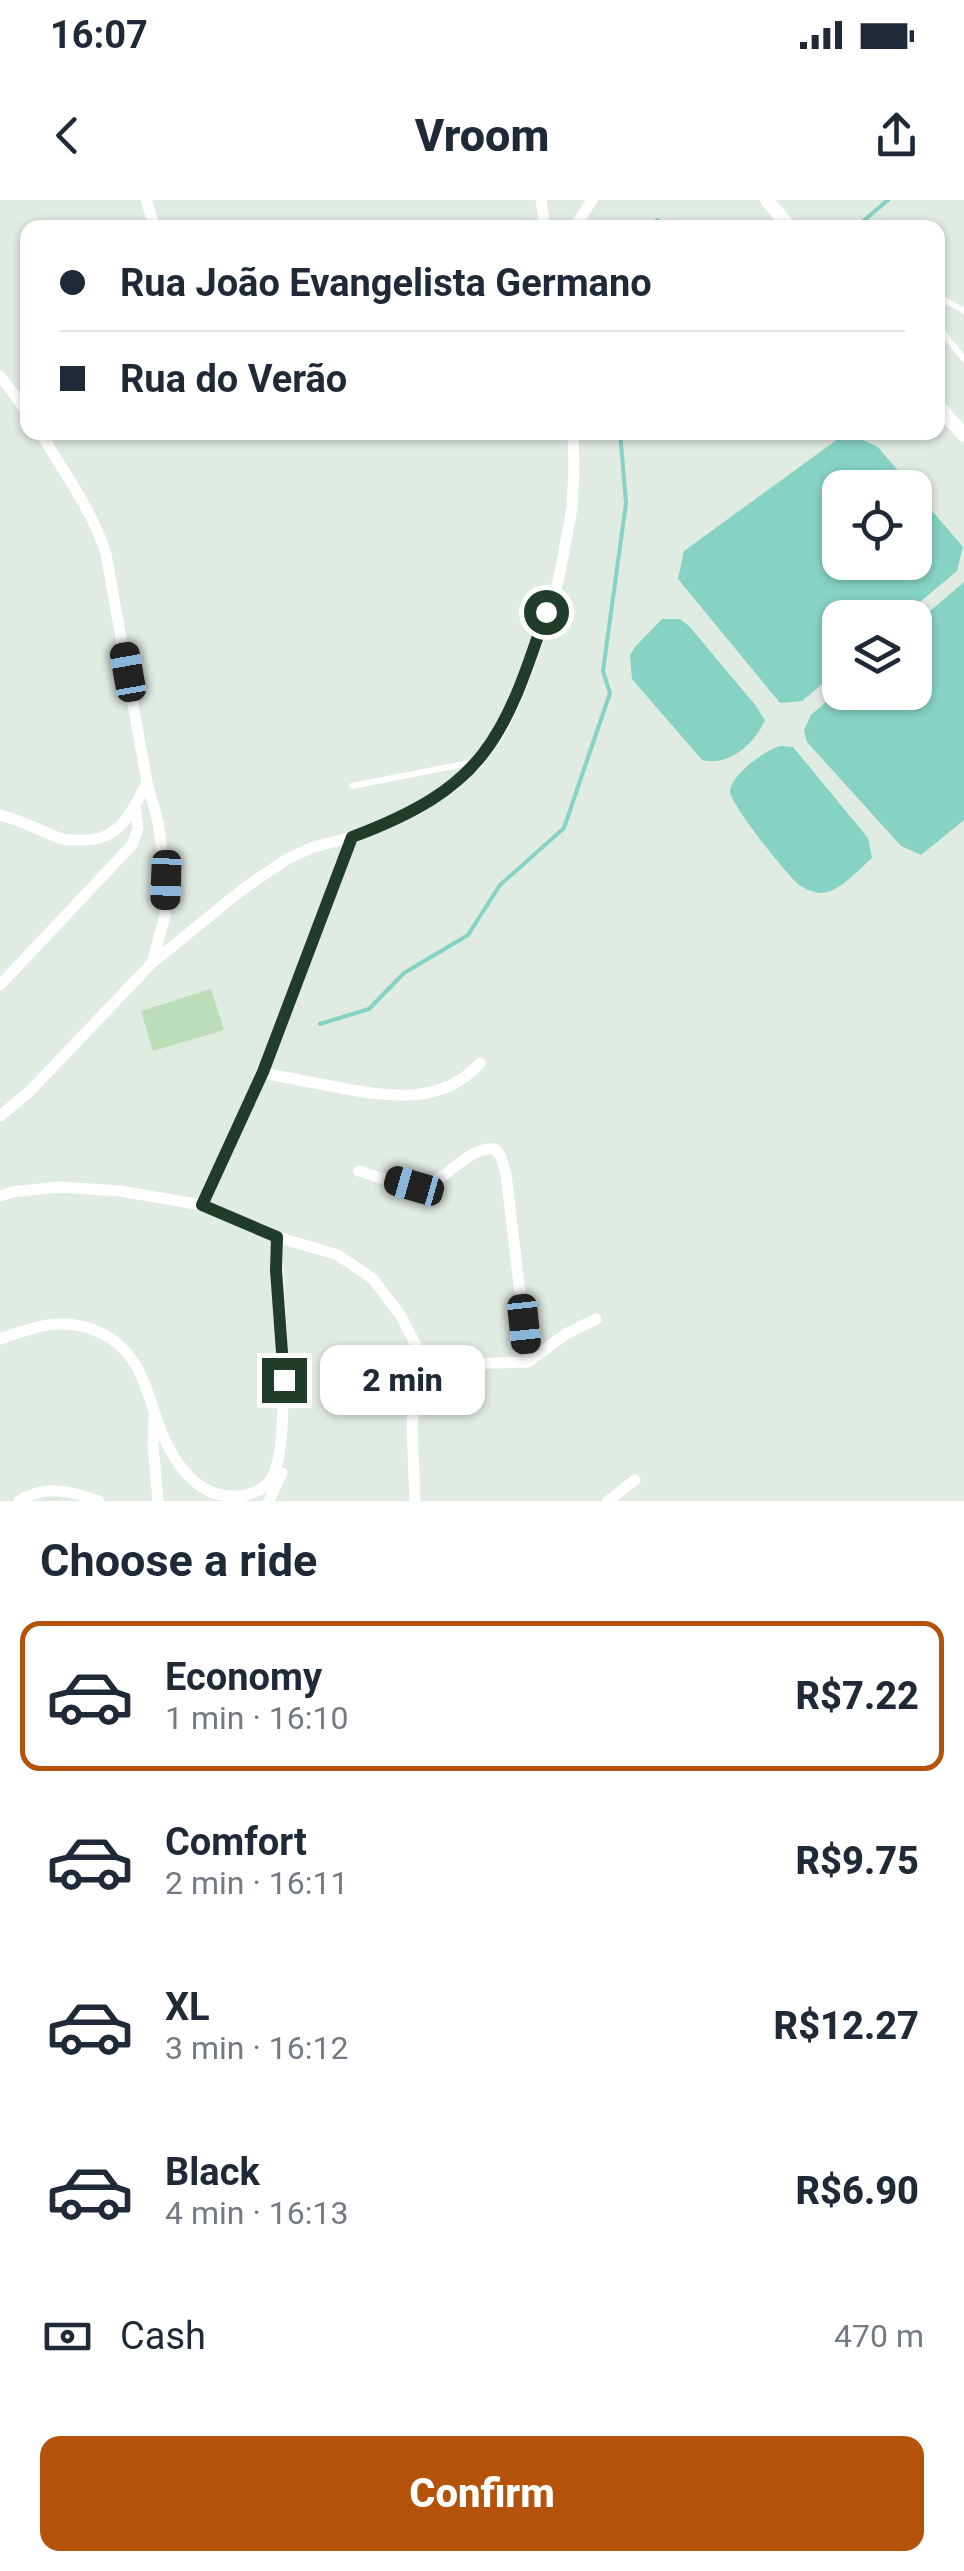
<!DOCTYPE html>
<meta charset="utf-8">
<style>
:root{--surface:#fff;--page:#f2f2f3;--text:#1f2937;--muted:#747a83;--line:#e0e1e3;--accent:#b45309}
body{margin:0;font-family:Roboto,sans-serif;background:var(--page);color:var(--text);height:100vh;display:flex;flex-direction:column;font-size:38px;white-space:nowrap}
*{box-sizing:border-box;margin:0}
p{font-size:32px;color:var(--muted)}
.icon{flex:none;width:55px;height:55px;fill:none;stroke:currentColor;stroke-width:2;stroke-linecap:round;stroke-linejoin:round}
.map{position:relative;height:1301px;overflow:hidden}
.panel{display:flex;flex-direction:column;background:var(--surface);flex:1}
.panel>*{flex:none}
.banner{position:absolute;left:20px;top:20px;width:925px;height:220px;border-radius:20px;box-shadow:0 2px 8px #0004;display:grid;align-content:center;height:220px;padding:0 40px;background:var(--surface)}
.controls{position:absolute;left:822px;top:270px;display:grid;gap:20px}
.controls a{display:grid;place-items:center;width:110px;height:110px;border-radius:20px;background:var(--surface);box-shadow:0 2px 8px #0004;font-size:50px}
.end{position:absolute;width:45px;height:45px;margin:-22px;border:12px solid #203c2b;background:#fff;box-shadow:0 0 0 5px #fff}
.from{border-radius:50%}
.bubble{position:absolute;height:70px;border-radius:20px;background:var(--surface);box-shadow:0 2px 8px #0004;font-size:32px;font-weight:800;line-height:70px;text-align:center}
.car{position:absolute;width:30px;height:60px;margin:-30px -15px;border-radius:12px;box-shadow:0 0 8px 2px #0007;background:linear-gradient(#222 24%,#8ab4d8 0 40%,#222 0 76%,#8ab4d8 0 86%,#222 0)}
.banner b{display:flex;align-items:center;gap:35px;height:95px;font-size:38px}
.banner b+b{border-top:2px solid var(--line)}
.banner i{width:25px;height:25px;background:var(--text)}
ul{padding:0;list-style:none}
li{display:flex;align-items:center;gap:30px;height:150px;margin:0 20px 15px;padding:0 20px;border:5px solid transparent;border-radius:20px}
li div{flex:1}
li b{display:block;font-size:38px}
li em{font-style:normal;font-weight:800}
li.current{border-color:var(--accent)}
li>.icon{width:90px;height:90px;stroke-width:1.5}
h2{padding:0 40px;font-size:45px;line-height:120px}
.pay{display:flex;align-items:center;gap:25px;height:110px;padding:0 40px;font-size:38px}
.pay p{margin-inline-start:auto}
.button{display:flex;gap:20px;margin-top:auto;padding:20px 40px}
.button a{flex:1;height:115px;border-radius:20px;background:var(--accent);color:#fff;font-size:40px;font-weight:800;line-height:115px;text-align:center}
.status{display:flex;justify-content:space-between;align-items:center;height:70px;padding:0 50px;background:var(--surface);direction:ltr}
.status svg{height:28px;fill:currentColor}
header{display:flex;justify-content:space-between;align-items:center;height:130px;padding:0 40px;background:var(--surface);font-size:45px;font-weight:800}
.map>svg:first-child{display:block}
</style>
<div class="status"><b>16:07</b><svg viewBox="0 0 49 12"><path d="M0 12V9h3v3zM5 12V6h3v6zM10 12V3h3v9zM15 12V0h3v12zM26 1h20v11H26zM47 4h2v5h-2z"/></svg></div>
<header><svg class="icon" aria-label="back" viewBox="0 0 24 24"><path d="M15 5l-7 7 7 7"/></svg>Vroom<svg class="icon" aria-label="share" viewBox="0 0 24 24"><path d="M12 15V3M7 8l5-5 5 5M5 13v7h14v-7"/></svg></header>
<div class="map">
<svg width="964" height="1301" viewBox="0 0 964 1301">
<rect width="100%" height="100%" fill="#e0ebe2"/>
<path fill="#bbddb8" d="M211,789L224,830L153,851L141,811Z"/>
<path fill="#86d2c4" d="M838,239L863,240L878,247L912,287L840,288V362H915V291L963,347L957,371L902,417L840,418V469L802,501L780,503L678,379L684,351Z
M964,382V620L921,655L901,646L807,542L804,530L811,515L840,490V492H915V424Z
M662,419H680L689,426L756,506L765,520C755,544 728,567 702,560L632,479L630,456L634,448Z
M781,546L793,547L868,638L872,658C858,670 840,692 821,693C815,693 803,688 799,685C787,675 729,603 730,591C731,575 766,549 781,546Z"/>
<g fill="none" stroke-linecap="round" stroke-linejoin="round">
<path stroke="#86d2c4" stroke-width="4" d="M657,20L666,28
M855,28L888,0
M320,824L369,809L404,773L468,735L500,685L564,628L610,493L603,471L626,303L620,232"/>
<path stroke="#fff" stroke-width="6" d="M938,96L964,111
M938,127L964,159
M352,586L474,562"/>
<path stroke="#fff" stroke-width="11" d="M146,0L155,28
M541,0L545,28
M574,28L592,0
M0,176L28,213
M40,232C64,273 92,309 106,354L147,582L158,622L166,680L165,716L152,763
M0,615C21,620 39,630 59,638C67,641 74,640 82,640C120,641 132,612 147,582
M0,785L132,645L138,628L135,605
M263,873C289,878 315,883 341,888C390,897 443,905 480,863
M0,916L29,892L152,763L243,689L287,659L311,648L351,637L418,609L452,587L480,560L497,537L510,513L526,474L559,378L572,308L574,269L573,232
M359,971C374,975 399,986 415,986C446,986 464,946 495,949L501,957L506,974L528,1162
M0,996L12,992L59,987L120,991L202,1005L277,1037L338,1055L373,1079L401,1116L422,1157L416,1184L412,1225L415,1301
M202,1005L263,873L351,637
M0,1139C37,1125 73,1114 110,1138C151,1164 149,1219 174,1257C188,1279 208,1298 236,1296C248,1296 262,1291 270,1281C295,1247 276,1086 277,1037
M422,1157L468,1164L528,1162L566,1134L596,1119
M154,1218L153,1245L158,1301
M19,1301C46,1284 70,1291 99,1301
M269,1301L282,1273
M608,1301L635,1280"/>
<path stroke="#fff" stroke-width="14" d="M767,0L790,28
M938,206L964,235"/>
</g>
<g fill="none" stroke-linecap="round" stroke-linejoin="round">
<path stroke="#203c2b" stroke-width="12" d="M284,1180L276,1070L277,1037L202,1005L263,872L352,637C484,588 504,540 546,412"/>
</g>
</svg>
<div class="controls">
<a><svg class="icon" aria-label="locate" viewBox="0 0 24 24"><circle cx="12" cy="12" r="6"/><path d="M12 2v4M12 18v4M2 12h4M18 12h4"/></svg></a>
<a><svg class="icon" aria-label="layers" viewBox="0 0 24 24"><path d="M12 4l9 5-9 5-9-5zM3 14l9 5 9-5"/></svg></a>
</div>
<i class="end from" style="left:546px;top:412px"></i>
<i class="end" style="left:284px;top:1180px"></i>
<div class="bubble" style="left:320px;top:1145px;width:165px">2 min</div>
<i class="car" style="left:128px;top:472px;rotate:350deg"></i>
<i class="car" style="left:166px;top:680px;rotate:182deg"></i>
<i class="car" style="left:414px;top:986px;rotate:286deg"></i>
<i class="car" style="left:524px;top:1124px;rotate:174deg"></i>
<div class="banner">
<b><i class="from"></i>Rua João Evangelista Germano</b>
<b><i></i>Rua do Verão</b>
</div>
</div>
<section class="panel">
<h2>Choose a ride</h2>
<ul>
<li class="current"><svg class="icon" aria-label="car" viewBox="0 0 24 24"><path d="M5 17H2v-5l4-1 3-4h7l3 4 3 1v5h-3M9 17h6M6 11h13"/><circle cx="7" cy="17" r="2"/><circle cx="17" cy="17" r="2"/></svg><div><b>Economy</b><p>1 min · 16:10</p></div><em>R$7.22</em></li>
<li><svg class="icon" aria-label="car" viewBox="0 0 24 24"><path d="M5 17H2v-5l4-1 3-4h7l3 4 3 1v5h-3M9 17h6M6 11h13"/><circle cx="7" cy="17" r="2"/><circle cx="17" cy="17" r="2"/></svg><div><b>Comfort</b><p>2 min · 16:11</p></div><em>R$9.75</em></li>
<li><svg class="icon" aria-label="car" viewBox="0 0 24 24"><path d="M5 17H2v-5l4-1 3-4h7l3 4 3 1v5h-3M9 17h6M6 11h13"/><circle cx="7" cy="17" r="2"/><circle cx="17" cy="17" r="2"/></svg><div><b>XL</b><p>3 min · 16:12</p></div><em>R$12.27</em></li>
<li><svg class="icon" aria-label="car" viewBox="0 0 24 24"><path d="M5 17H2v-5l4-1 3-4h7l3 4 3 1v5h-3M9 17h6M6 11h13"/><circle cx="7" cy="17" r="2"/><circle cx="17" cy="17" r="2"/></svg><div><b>Black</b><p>4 min · 16:13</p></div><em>R$6.90</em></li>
</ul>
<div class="pay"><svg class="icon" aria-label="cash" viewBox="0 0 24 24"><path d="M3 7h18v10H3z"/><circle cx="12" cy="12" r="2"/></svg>Cash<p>470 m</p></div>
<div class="button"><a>Confirm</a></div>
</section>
